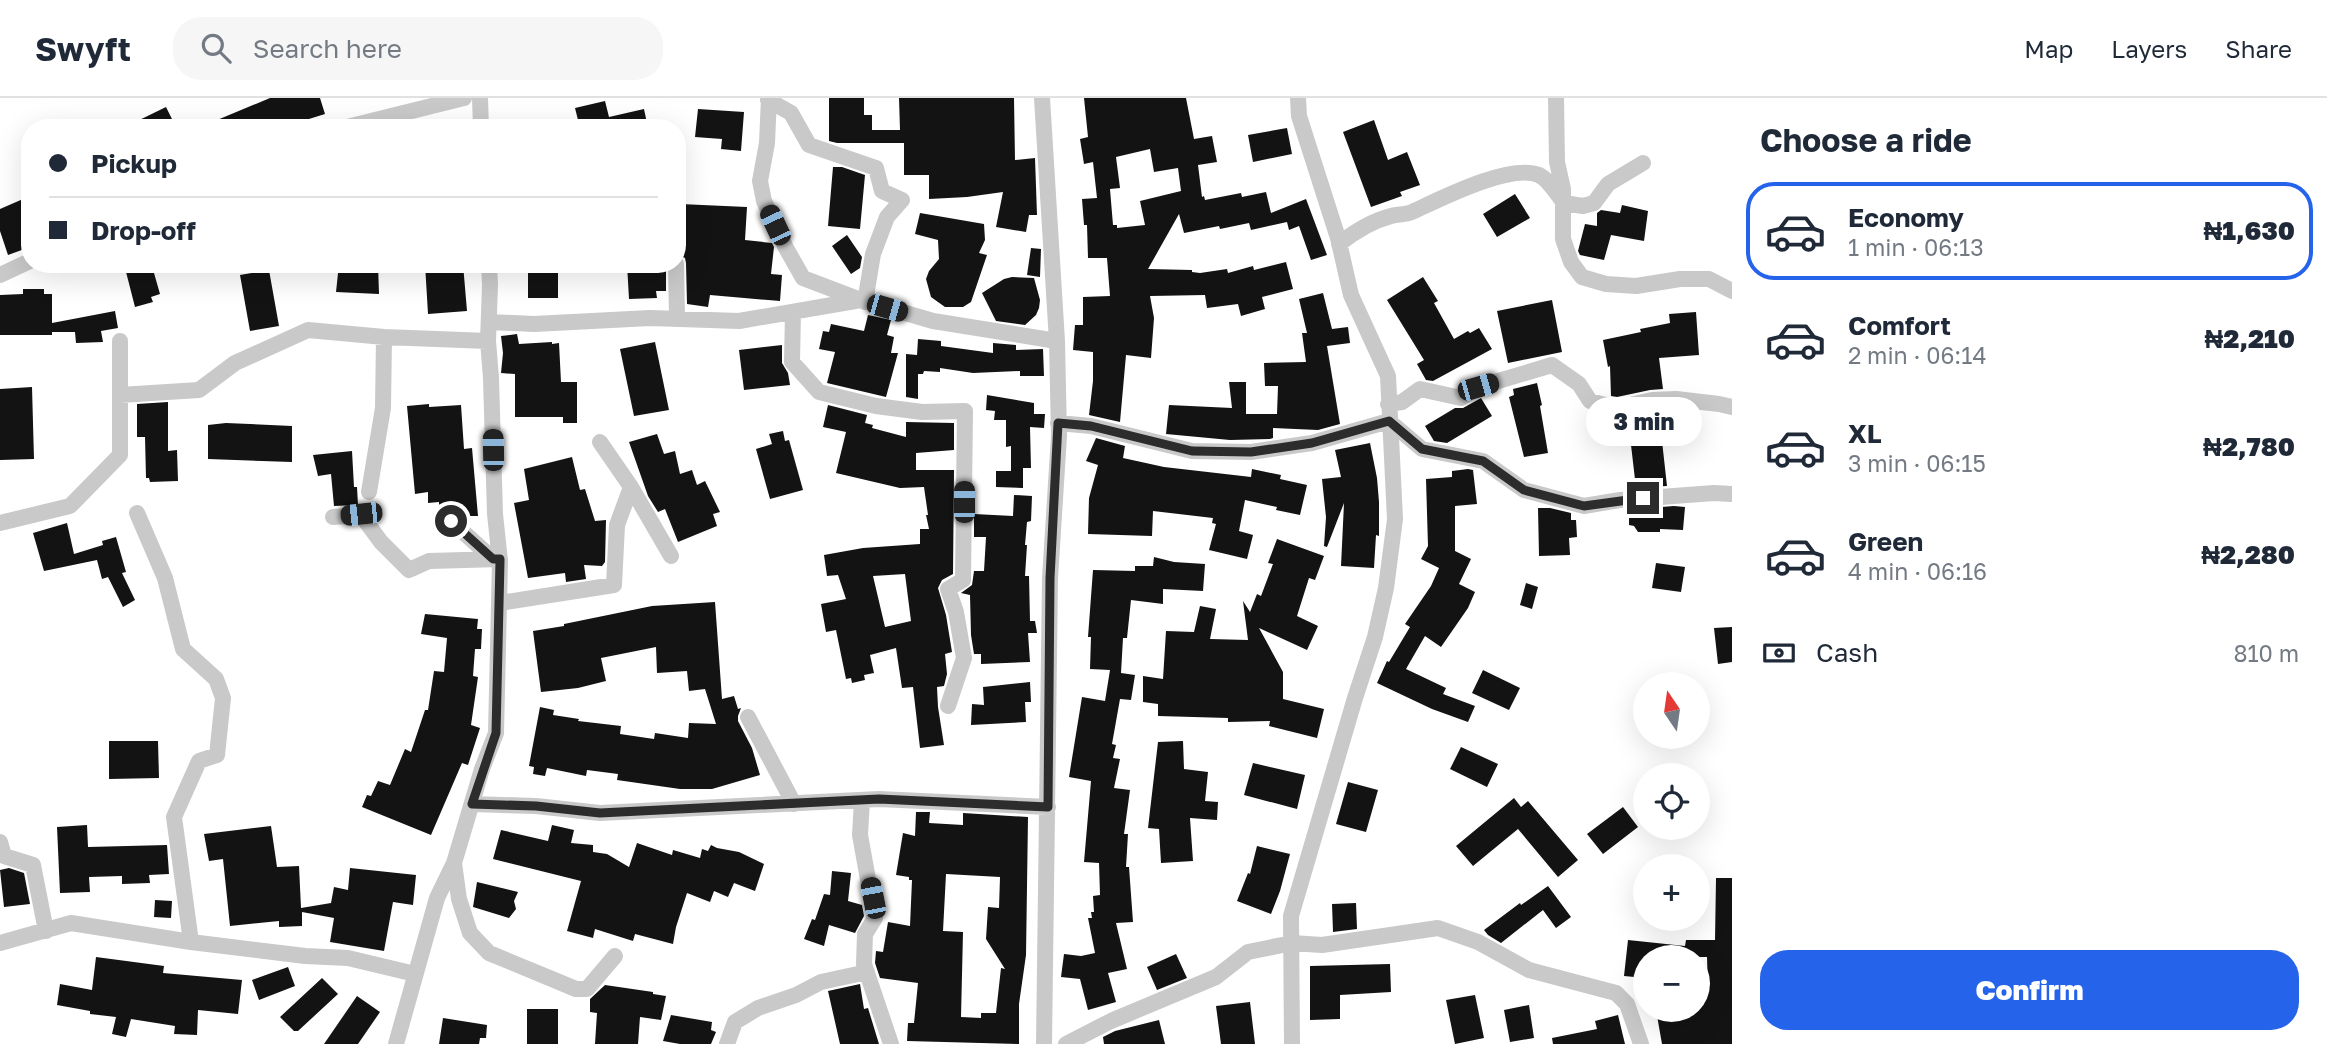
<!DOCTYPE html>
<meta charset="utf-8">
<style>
:root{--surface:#fff;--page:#f6f6f7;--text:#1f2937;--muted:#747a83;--line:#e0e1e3;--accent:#2563eb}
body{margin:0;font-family:"Golos Text",sans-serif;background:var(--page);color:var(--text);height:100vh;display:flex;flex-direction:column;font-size:26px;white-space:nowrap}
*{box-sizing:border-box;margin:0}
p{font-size:23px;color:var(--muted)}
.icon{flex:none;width:38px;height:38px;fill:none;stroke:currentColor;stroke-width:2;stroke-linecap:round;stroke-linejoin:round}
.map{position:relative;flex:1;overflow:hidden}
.sheet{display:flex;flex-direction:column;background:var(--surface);width:595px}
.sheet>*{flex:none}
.top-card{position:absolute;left:21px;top:21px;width:665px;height:154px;border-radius:28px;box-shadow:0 7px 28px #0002;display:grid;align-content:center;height:154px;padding:0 28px;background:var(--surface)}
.needle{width:46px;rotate:347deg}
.tools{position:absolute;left:1633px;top:574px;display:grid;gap:14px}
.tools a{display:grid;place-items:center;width:77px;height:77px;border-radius:50%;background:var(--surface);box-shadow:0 7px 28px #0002;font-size:35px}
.end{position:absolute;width:32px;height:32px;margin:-16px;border:9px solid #2c2c2c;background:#fff;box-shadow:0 0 0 4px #fff}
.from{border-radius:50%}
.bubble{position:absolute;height:49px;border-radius:24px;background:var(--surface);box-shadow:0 7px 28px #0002;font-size:23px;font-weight:800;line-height:49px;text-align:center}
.car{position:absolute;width:21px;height:42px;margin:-21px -10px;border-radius:9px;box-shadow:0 0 5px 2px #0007;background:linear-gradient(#222 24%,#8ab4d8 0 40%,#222 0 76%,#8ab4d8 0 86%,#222 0)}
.top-card b{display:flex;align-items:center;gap:24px;height:66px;font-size:26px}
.top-card b+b{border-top:2px solid var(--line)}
.top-card i{width:18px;height:18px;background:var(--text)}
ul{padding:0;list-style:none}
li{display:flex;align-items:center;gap:21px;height:98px;margin:0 14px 10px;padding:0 14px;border:4px solid transparent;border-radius:28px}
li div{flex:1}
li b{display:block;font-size:26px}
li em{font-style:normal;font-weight:800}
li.on{border-color:var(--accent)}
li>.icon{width:63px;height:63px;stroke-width:1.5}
h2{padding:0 28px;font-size:32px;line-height:84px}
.pay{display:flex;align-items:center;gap:18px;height:77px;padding:0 28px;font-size:26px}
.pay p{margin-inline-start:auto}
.button{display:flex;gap:14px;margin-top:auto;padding:14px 28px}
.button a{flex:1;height:80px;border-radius:28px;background:var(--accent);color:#fff;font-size:28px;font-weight:800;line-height:80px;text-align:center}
header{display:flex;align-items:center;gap:42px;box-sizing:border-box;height:98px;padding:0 35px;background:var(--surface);border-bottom:2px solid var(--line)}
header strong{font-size:33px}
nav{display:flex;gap:38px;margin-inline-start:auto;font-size:24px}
.search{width:490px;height:63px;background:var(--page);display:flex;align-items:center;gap:18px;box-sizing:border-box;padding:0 24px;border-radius:28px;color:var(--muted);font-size:26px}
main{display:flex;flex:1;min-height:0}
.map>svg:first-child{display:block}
</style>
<header>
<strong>Swyft</strong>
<div class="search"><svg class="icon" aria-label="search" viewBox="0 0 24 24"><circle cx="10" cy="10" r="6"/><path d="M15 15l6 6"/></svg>Search here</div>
<nav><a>Map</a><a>Layers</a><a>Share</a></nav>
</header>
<main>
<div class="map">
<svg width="1732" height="946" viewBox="0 0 1732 946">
<rect width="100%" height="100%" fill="#fff"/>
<path fill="#131313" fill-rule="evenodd" d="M270,0H320L325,16L296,25V22L277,30H198Z
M829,0H864V17H872V32H900L899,0H1014L1015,62L1035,60L1037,117H1029L1026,134L996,129L1003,94L967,99L929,101V77H904V45H837L829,43Z
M1084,0H1186L1194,41L1212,38L1217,64L1198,67L1202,99L1204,98L1205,102L1241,95L1242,99L1266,94L1271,115L1306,101L1327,157L1311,162L1299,128L1289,132L1287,124L1251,132L1249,125L1220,131L1219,128L1184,135L1179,116L1148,171L1192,172V174L1200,175L1227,171L1228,175L1253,168L1254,172L1286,164L1293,191L1262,199L1265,211L1241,218L1238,206L1207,210L1205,197L1150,198L1154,220L1151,260L1126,257L1120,324L1089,317L1093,283V254L1073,252L1075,227H1083V199L1110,198L1107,160H1088L1087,127H1084L1082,101L1097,100L1093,64L1084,66L1080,41L1088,39ZM1150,51L1154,74L1178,70L1181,93L1140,103L1145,127L1117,130V127H1113L1110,91L1120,90L1116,59Z
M605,3L609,19L644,11L648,30H580L575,10Z
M166,9L173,23L159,30H123Z
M698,11L744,14L741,53L721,51L722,41L695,39Z
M1374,22L1388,62L1407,54L1420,87L1400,94L1402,98L1371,109L1343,34Z
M1287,30L1292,56L1253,64L1248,37Z
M833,69H842L865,77L860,131L828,128Z
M1515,96L1530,120L1497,139L1483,116Z
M30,98V149L8,157L0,133V111Z
M680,106L747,109L745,142L772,145L774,149L771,176L782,177L780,203L710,197L708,209L687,206L686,165L685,160L677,156Z
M1622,107L1648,113L1644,143L1611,137L1604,162L1580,157L1578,153L1585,126L1597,128V115L1601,112L1620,115Z
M920,115L984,126L985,142L979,155L987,157L971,204L963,209H945L931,199L926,181L929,173L939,161L938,142L915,136Z
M847,137L862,159L860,170L851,176L832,148Z
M1031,150L1041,151L1040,179L1027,177Z
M138,166L139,172L152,168L160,196L151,199L153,204L135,209L125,170Z
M339,166H378L379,196L336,194Z
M425,166H463L467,213L428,216Z
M528,166H558V200H528Z
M627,166H666V193H656L657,200L629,201Z
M269,172L279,228L250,233L240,177Z
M1012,179L1034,180L1040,202L1039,210L1036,217L1025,227L996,223L982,195L1004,181Z
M1423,179L1438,203L1434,205L1454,241L1468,233L1470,235L1479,230L1492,251L1433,283L1426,282L1417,266L1424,262L1387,202Z
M23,191H44V196H52V225L115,213L118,230L101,233L103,244L76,245L75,234H52V237H0V197L23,196Z
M1323,195L1332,231L1348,229L1350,245L1327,248L1340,326L1318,332L1273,330V340L1270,341L1230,342L1166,336L1169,307L1232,310L1229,284H1246V316H1277L1278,288H1265L1264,265L1306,264L1302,235H1307L1299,201Z
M1552,202L1562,254L1508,265L1497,213Z
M1696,214L1699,257L1659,260L1663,291L1650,292L1617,299L1611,298L1610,268L1608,269L1603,242L1641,234L1640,231L1670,225L1669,216Z
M868,217L891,222L887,237L894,239L891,255H898L886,299L827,285L835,254L819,251L823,233L829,234L831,226L864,233Z
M517,236L519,246L552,244V246L559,245L561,284H577V325H563V319H515V276L501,275L503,255L501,238Z
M918,241L941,243V248L993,255V245L1016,247V252L1043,251L1044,278H1020V273L973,275L940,270V274L924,273L923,276H918V301L906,299V256L917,257Z
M655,244L669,312L634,318L620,251Z
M782,247V265L788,275L790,287L744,292L739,252Z
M1537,285L1542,307L1540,308L1548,355L1524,359L1509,299L1514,297L1513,291Z
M32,289L34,361L0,362V291Z
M987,297L1034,305V316H1045L1044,330L1030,329L1031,370H1023V390L996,389V373H1011V348L1006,349V322H994L995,313L986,312Z
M1481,300L1492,318L1447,345L1434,343L1425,328L1455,310H1463Z
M168,304V353L177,352L178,383L150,384L149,380H146L145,339H137V306Z
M429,306V309L461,307L464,351L472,350L478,418H462L453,413H447L439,419V404L428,405V394L415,396L407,308Z
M828,307L867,317L865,325L873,327L872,330L906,339V324L954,325V352L916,355V372H954L953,476L942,482L938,490L946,517L952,554L945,556L947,576L944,588L937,589L938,609L944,647L920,650L913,589L902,590L896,550L870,557L874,575L864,577L865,582L852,585L851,580L846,581L836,532L826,534L821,506L846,501L838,477L827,478L824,457L863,450L920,446V431H929L926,417H928L924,389L900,390L836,375L846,334L823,329ZM905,476L911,523L885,529L873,478Z
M226,325L292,328V364L208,361V327Z
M783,333L785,343L789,342L803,392L770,401L756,351L772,346L769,336Z
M657,336L664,356L675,353L680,376L692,372L697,387L705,383L720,414L713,416L717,428L678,444L665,411L658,414L648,398L629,344Z
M1096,340L1125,348L1123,360L1164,369L1251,379L1252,371L1281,377L1280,381L1307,387L1300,417L1276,412L1277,409L1245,402L1239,433L1253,437L1247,461L1209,452L1216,426L1212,425L1213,420L1153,413L1152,438L1088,436L1089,400L1098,367L1086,363Z
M1662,343L1667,388L1636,390L1631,347Z
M1370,345L1377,380L1379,404V438L1376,437L1374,470L1341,468L1344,405L1327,449L1324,448L1326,419L1322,381L1341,379L1335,352Z
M352,353L354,389H357L358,407L334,408L331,376L318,378L313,357Z
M572,359L580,392L585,391L595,423L606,422L605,464L602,468L584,467L586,481L566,484L565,475L528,480L514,405L529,402L524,371Z
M1468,371L1473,372L1477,406L1455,408V453L1471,461L1459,486L1475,494L1468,510L1441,549L1425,538L1406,571L1446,590L1443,596L1475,608L1468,624L1432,611L1377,585L1387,563L1389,564L1410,529L1405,526L1431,488L1439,470L1421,461L1428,448L1426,381L1452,379V373Z
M1014,397L1032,398L1031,423L1027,424L1025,447H1027L1025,478H1029L1030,523H1035L1037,535H1028L1030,564L981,566V556H974L971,537L970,497L961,495L972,487L974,473H984L986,439H974V416L1013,418Z
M1674,408L1685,409L1683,432L1660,431V434H1638L1634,428L1629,427V414H1635V411Z
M1538,410H1550L1571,415V422H1576L1577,439L1569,440L1570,457L1539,458Z
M67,425L74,456L103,447L102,443L116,439L126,474L122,475L135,502L123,509L108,479L102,481L97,462L44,473L33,435Z
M1277,441L1324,458L1315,482L1309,480L1297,518L1318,528L1307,552L1259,530L1283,574V601L1324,611L1317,640L1269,628L1270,623L1228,624V620L1158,618V606L1143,604V578L1163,581L1166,533L1194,534L1200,508L1216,511L1210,541L1248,542L1243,503L1250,514L1257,496L1261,498L1273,466L1268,465Z
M1154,459L1174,464L1205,466L1203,493L1163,491V506L1131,502L1127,540H1123L1121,575L1135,577L1131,602L1120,601L1112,646L1116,647L1113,660L1120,661L1114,690L1130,692L1124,736H1128L1126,769H1129L1133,824L1116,825L1127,871L1108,875L1116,904L1088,912L1080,881L1061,879L1064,856L1081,858L1095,855L1088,820H1092L1091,814H1094L1093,798L1100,797L1099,765L1084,764L1091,683L1069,679L1082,599L1105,603L1110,572L1090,571L1091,539H1088L1093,472L1135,473V468H1153Z
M1656,465L1685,469L1681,494L1652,490Z
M1526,485L1538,489L1532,511L1520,507Z
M715,504L722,601L734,598L738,611L741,610L738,618V623L752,650L760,677L712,691H680L617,682L618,676L587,672L586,678L547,670L545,678L533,676L534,669L529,668L540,609L554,612L553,617L579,621L578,623L621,628L620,636L654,641L655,635L688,640L689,625L716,626L705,591L689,593L687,573L657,575L656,549L601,560L606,583L578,590L541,594L533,533L564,528V526L652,508Z
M425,516L478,521L477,531H482L481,551H475L473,578L478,579L471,627L480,630L468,667L462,665L431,737L362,709L367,697L371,698L378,683L390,687L405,651L411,654L425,612H428L434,573L444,574L447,540L421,536Z
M1732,529V564L1718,566L1714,530Z
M1483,572L1520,590L1509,612L1472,595Z
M1030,584L1031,604H1025L1026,624L971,627L972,606L984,607L983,589Z
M109,643H158L159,680L109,681Z
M1183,643L1184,671L1208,674L1205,703L1218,704L1217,722L1190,720L1193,763L1161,765L1159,731L1148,730L1158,644Z
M1461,649L1498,666L1487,689L1450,671Z
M1253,665L1305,677L1297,711L1244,697Z
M1348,684L1378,692L1366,734L1336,726Z
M1514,700L1521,709L1528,703L1578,762L1558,779L1518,731L1473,768L1456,748Z
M1623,709L1638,729L1603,756L1587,736Z
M916,714H930L929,725L963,727V715L1028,719L1026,857L1019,906V946L907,943L908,925H914L918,885L880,880L875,865L876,853L883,854L888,824L910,828L912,782H909V779L896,777L903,735L915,738ZM946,776L1000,779L999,810L988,809L986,841L1005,871L1001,870L996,915H981V920L961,919L963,834L943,833Z
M87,727L88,749L167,747L169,776L149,777L150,785L122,786V778L89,779L90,794L60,795L57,729Z
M552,727L574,732L571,745L593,747V754L607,756L629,769L637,745L672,757L673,752L700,760L702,751L708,753L711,747L717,750L739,754L764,766L755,793L734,785L728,799L714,793L710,804L687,795L676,829L673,846L635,836L633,843L595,831L593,840L567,833L581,783L493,761L501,732L548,743Z
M271,728L277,769L299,768L301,810L331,805L334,789L348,792L350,770L416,777L413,807L393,804L384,853L330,844L334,820L302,814V828L279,829V823L230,828L223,761L209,763L204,736Z
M1257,748L1290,756L1280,793L1271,816L1237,803L1248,775L1250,776Z
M9,770L24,775L30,806L4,809L0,772Z
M832,773L851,775L848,803L862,807L864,818L855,835L829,827L824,848L804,841L812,821L815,822L824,796L830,797Z
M1716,780H1732V946H1662L1656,912H1698V893L1708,894L1707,859H1645V880L1624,878L1628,842L1685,848L1686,842H1715Z
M477,784L518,794L514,803L516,811L509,820L473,809Z
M1548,788L1571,819L1556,830L1543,812L1501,845L1488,837L1484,832L1520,805L1521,807Z
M155,802L172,803L171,820L154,819Z
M1356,805L1357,831L1333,834L1332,806Z
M1176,856L1187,880L1157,892L1147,869Z
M96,859L164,868L163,875L242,882L238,916L198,912L197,937L174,936L175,928L131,921L126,939L112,936L116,919L90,916V913L57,907L60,886L92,892Z
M1390,866L1391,894L1340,897V921L1310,922V868Z
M288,869L295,888L259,902L252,882Z
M322,880L338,896L298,933H294L280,919Z
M860,886L864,911L868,910L879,946H840L828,893Z
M605,887L653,894V896L666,898L661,922L640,919L638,946H595L597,915L590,914V901Z
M1475,897L1484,940L1455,946L1446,902Z
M357,898L380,914L358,946H324Z
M1250,904L1255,946H1221L1216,908Z
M1529,907L1534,940L1510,944L1504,912Z
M527,911H558V946H527Z
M671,917L712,924L711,932L716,934L711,946H680L663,943Z
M1618,917L1625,946H1553L1552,940L1597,931L1595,923Z
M443,920L487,927L486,940H480L479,946H439Z
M1159,922L1165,946H1104L1103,939L1115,933Z"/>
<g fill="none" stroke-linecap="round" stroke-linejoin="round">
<path stroke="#c9c9c9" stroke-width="16" d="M480,0L481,30
M769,0L767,45L760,83L764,103L786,150L803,180L858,201
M1042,0L1057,243L1059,338L1050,480L1044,946
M1556,0L1557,64L1563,91V141L1571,164L1582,179L1606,186L1636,188L1680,181H1709L1732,193
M768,2L791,15L809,47L876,70L882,93L902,102L887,119L873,156L865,204
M343,30L464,0
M1339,146C1354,134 1372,123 1391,118C1398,116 1405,117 1412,114C1440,101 1510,65 1539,77C1549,82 1557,96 1564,105L1583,108L1594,105L1608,86L1643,65
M676,166L677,221
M0,177L30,163
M793,214L792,264L819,294L876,308L922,314L965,313L963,482L948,491L956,514L964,560L948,608
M490,224L534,226L650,220L739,223L861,202L933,223L1057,243
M120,297L199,292L235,265L308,232L384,239L488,243
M1388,306L1402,304L1420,291L1461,300L1478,289L1552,267L1579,286L1590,303L1617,310L1652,302L1676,301L1719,306L1732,309
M1058,325L1091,328L1192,353L1251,354L1312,345L1389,323L1422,351L1483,363L1524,392L1584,408L1620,402L1714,395L1732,396
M631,389L671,458
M369,394L383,310L384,239
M333,419L361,417L381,444L409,472L429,463L500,461
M451,423L493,461
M0,425L70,408L120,357V243
M500,505L614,487L617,427L631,389L600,344
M748,619L794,706
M862,702L860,737L875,820L865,836L864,866L891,946
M472,706L536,708L600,715L879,701L1048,709
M0,744L4,758L33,767L46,833
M454,765L459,801L470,835L489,855L576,891H587L615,858
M191,844L305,858L348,860L415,876
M0,845L71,825L191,844L174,719L199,663L217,657L223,600L216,581L183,551L165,480L137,415
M396,946L437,800L454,765L482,671L496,635L500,463L495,416L491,280L488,243L490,187L489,166
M727,946L735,924L758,910L796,897L821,884L867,874
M1066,946L1111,923L1216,879L1248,854L1292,845L1322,847L1438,830L1478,844L1529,872L1616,895L1627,906L1641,946
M1292,946L1291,818L1355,600L1375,539L1386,490L1395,421L1388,278L1351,197L1338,140L1299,18L1298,0"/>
</g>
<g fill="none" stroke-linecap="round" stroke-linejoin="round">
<path stroke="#2c2c2c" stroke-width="9" d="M451,423L493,461H500V463L496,635L472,706L536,708L600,715L879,701L1048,709L1050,480L1058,325L1091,328L1192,353L1251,354L1312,345L1389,323L1422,351L1483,363L1524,392L1584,408L1643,400"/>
</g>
</svg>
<div class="tools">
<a><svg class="needle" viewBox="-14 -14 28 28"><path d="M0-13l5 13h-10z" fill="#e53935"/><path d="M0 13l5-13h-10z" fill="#747a83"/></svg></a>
<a><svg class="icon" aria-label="locate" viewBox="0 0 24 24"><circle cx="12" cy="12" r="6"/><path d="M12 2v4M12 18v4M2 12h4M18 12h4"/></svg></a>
<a>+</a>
<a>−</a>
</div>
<i class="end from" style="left:451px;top:423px"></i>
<i class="end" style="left:1643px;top:400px"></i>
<div class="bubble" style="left:1586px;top:299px;width:116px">3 min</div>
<i class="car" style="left:775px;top:127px;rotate:335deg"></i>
<i class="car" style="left:887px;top:210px;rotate:106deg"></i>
<i class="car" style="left:1478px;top:289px;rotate:74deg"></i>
<i class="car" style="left:493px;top:352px;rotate:359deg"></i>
<i class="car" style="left:964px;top:404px;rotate:0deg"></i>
<i class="car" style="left:361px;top:416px;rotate:264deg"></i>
<i class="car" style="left:873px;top:800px;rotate:349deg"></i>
<div class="top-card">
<b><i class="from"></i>Pickup</b>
<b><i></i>Drop-off</b>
</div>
</div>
<section class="sheet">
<h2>Choose a ride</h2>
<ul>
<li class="on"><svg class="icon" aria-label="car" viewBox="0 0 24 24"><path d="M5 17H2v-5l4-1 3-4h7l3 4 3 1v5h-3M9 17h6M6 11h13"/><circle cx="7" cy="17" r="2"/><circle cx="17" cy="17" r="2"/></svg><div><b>Economy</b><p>1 min · 06:13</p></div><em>₦1,630</em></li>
<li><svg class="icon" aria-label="car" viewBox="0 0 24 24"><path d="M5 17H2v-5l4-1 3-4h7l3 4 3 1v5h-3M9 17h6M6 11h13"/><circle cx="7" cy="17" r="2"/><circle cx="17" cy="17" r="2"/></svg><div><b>Comfort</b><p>2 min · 06:14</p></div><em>₦2,210</em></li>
<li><svg class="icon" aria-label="car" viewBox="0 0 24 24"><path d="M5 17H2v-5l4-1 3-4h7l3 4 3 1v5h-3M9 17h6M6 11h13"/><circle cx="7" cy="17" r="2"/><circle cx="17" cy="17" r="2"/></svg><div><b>XL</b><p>3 min · 06:15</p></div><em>₦2,780</em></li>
<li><svg class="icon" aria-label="car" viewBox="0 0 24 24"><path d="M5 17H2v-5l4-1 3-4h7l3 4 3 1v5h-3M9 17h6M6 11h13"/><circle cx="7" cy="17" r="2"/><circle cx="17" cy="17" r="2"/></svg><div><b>Green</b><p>4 min · 06:16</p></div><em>₦2,280</em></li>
</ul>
<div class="pay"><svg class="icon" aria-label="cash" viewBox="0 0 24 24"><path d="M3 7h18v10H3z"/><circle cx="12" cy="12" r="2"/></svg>Cash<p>810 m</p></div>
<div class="button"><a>Confirm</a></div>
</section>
</main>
